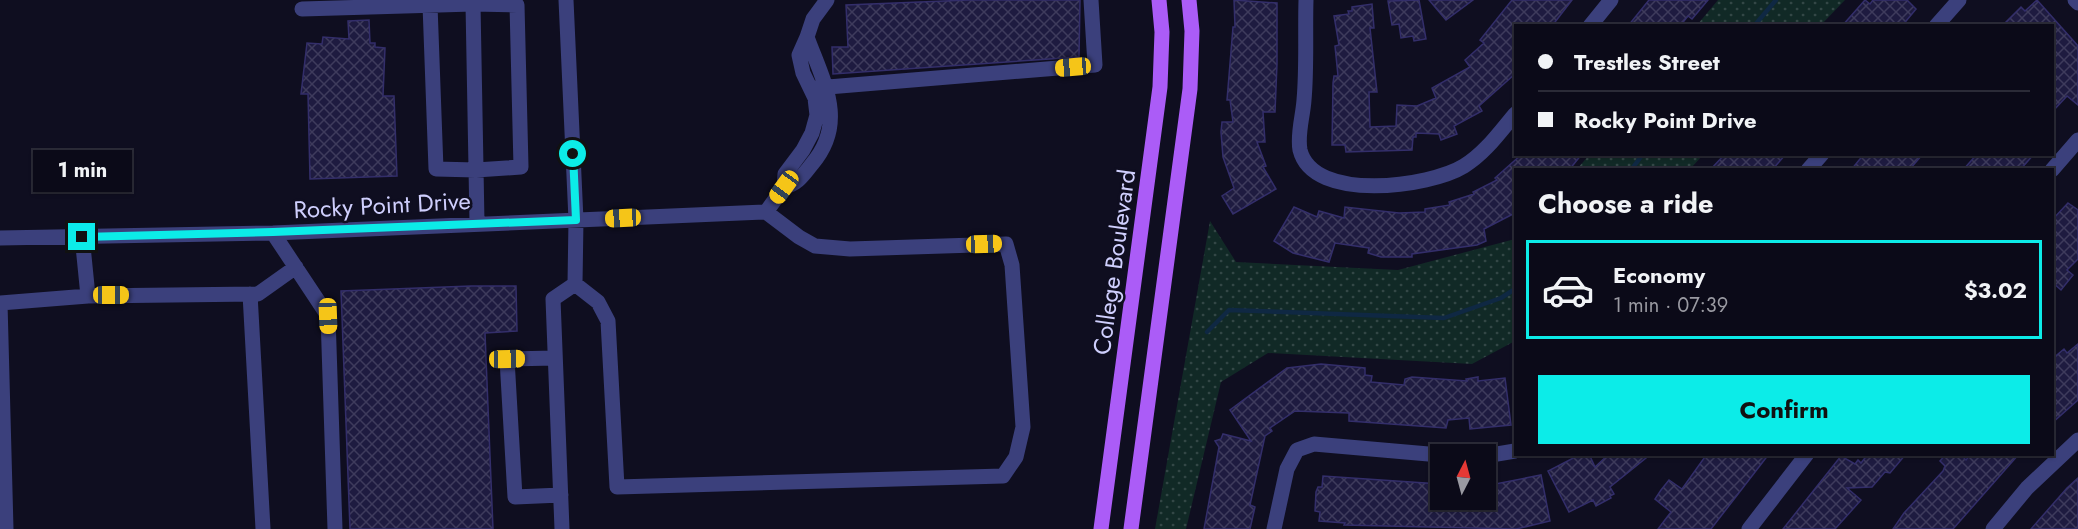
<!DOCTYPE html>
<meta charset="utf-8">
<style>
:root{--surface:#0b0a18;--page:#141321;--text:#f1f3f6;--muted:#9a9aa2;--line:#2b2b37;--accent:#0cece8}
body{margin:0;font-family:Jost,sans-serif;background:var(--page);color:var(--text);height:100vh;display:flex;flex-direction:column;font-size:22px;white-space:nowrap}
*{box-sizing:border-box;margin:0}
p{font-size:20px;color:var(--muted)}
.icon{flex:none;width:33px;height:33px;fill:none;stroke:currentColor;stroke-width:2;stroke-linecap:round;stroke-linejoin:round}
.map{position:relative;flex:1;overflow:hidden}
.side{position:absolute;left:1514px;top:168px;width:540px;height:288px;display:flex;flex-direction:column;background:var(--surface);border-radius:0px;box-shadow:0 2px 4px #0004,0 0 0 2px var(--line)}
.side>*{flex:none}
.guide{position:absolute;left:1514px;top:24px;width:540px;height:132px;border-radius:0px;box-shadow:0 2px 4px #0004,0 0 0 2px var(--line);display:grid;align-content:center;height:132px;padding:0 24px;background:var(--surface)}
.needle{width:39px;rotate:6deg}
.buttons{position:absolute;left:1430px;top:444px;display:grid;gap:12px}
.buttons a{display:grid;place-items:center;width:66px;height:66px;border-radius:0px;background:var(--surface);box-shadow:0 2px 4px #0004,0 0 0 2px var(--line);font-size:30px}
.end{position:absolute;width:27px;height:27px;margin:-14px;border:8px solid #0cece8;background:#111;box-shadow:0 0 0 3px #111}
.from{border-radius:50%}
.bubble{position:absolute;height:42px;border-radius:0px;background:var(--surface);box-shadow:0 2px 4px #0004,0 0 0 2px var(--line);font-size:20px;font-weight:700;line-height:42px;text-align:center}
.car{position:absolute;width:18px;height:36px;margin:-18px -9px;border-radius:8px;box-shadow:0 0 4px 2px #0007;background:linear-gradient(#f5c518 24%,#345 0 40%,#f5c518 0 76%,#345 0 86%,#f5c518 0)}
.guide b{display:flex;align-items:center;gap:21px;height:57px;font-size:22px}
.guide b+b{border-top:2px solid var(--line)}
.guide i{width:15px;height:15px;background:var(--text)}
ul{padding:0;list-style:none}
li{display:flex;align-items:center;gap:18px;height:99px;margin:0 12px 9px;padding:0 12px;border:3px solid transparent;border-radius:0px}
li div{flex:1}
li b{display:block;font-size:22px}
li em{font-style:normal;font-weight:700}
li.on{border-color:var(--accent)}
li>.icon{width:54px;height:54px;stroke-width:1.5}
h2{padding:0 24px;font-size:27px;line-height:72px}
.primary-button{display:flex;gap:12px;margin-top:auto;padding:12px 24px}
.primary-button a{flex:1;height:69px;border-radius:0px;background:var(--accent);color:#111;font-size:24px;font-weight:700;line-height:69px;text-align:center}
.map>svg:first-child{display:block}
</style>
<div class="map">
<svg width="2078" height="529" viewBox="0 0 2078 529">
<defs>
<pattern id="grass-dots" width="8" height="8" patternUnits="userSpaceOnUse" patternTransform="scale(1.5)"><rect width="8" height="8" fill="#112926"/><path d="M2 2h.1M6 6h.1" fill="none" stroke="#334746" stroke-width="1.8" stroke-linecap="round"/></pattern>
<pattern id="building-cross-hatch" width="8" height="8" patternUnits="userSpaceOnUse" patternTransform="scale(1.5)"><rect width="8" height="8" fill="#1e1b40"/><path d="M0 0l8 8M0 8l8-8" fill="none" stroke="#3e3b5c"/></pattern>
</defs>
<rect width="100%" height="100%" fill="#0f0e20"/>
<path fill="url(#grass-dots)" d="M1718,0H1845L1821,25H1697Z
M1590,154H1703V155L1690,169H1577Z
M1210,221L1236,262L1398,270L1515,239V341L1472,364L1268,353L1221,382L1186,529H1155Z"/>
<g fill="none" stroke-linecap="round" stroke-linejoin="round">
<path stroke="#0f2843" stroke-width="4.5" d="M1754,26L1776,0
M1631,170L1643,154
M1207,332L1229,310L1444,318L1501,298L1515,289"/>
</g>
<path fill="url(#building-cross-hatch)" stroke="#332e6a" stroke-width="1.5" d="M969,0H1080L1079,57L833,74L832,47H848L846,5Z
M1234,0L1277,3V64L1275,112H1263L1265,142H1257L1266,166L1263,167L1276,189L1233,214L1222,196L1234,188L1223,157L1221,132L1222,122H1233L1230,100H1227L1233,27H1235Z
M1419,0L1426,39L1414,41L1413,36L1401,38L1399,24L1392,25L1388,1Z
M1429,0H1473L1446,20Z
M1512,0H1572L1552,26H1515V74L1479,106L1482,111L1454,126L1457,134L1441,140L1439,134L1416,133V137H1413L1412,150L1346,152L1345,145H1332L1333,83L1334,76H1338L1335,46L1339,45L1334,16L1349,14L1348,11H1352V7L1372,4L1374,28H1370L1377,92H1369L1370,127L1396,126L1397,105L1417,106L1436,98L1432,88L1470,67L1465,60L1484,43L1480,40Z
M1649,0H1708L1692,19L1688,16L1680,26H1628Z
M1865,0L1870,4L1873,0H1907L1916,9L1902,26H1842Z
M2037,0L2078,46V105L2067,96L2052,112V26H2002L2021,7L2025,11Z
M369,20L370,43H375V47L385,48L383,96H394L397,176L310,179L308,94H301L307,43L322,44L323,37L349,39L348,21Z
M1522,154H1582L1569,170H1515V213L1484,229L1486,241L1477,245L1412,254V257H1381L1368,253L1369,248L1335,243L1329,262L1293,253L1274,241L1294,207L1317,217L1319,211L1344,218L1345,207L1399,213L1425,212V209L1450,205L1449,202L1474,194L1473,192L1497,180L1495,178Z
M1725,154H1786L1772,170H1710Z
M1864,154H1923L1909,170H1851Z
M1977,154H2034L2020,170H1963Z
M2068,203L2078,210V259L2067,270L2073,275L2061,290L2052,282V220Z
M471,286H516L517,331L485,333L493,529H350L341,291Z
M2078,344V400L2052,423V359L2064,349L2067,353Z
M1321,364L1365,368V375L1372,376L1371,382L1404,385L1405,379L1412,377L1467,381L1466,379L1478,377V381L1505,378L1511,425L1470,429L1469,418L1448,420L1446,428L1349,421V413L1295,411L1270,428L1272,431L1265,436L1250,505L1255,507L1250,529H1204L1219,447L1215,441L1221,439L1223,434L1251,441L1230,410L1287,368Z
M1581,454H1589L1595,467L1609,454H1651L1610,487L1614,494L1610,496L1611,498L1596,506L1593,500L1569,512L1548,471Z
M1707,454H1769L1711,529H1658L1671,512L1655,499L1661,490L1669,480L1682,489Z
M1868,454H1906L1890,473L1885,472L1872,487L1847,488L1861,500L1835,529H1783L1841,456L1855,464L1858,460L1861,463Z
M1946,454H1960L1966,460L1971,454H2019L1953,529H1893L1904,513L1943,471L1945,466L1940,461Z
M1541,475L1550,521L1516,529L1344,525L1345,523L1319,521L1320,512L1315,511L1316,492L1318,487H1322L1323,476L1440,484V500H1497L1495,484Z
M2078,478V529H2031L2067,488Z"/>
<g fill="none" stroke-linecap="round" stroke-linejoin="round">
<path stroke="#3b407c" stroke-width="15" d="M1306,0C1305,33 1307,67 1304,100C1303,116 1297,134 1300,150C1313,203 1430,187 1464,166C1485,153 1499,133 1515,114
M2075,0L2078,3
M430,5L436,169L476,170L521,167L517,5L473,4
M302,9L473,4L477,223
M1590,26L1611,0
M1936,26L1959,0
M807,37L813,19L827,0
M816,88L1095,65L1091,0
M1808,170L1822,154
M2052,170L2078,140
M766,212L784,187L785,174L803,150L812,133L817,115L815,98L803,73L799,55L807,37C823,81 848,122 812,164C803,175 798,184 784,187
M273,233L328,316L335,529
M82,236L88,296L258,294L296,267
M0,238L273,233L766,212
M575,284L598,302L608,321L617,487L1003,476L1016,457L1023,427L1012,265L1006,244L850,249L815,246L799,237L766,212
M250,294L263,529
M555,358L507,359L515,497L561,495
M1485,456L1515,451
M6,529L0,303L88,296
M562,529L553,299L575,284L576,220L566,0
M1274,529L1287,469L1297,450L1314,444L1440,455
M1749,529L1807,454
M1993,529L2027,488L2078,440"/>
<path stroke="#ab5cf7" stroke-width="15" d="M1101,529L1160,87L1162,32L1159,0
M1131,529L1190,89L1192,31L1189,0"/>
</g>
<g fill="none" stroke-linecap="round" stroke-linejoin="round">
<path stroke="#0cece8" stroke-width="8" d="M82,237L273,232L576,220L573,154"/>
</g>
<g text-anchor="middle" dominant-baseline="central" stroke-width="5" stroke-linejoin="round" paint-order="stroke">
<g font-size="24" fill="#cfcffd" stroke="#0f0e20">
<text transform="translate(382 205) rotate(-3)">Rocky Point Drive</text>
<text transform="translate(1114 262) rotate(-82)">College Boulevard</text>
</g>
</g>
</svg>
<div class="buttons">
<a><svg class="needle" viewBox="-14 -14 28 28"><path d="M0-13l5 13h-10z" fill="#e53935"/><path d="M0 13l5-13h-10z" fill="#9a9aa2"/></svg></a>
</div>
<i class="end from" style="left:573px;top:154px"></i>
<i class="end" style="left:82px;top:237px"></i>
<div class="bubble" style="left:33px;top:150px;width:99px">1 min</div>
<i class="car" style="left:1073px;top:67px;rotate:265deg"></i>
<i class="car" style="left:784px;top:187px;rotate:216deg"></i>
<i class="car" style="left:623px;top:218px;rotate:267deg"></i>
<i class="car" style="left:984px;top:244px;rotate:88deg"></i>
<i class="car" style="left:111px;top:295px;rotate:90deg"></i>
<i class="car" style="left:328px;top:316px;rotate:178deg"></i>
<i class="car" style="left:507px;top:359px;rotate:89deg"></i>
<div class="guide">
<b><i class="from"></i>Trestles Street</b>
<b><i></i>Rocky Point Drive</b>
</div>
<section class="side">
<h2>Choose a ride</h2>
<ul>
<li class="on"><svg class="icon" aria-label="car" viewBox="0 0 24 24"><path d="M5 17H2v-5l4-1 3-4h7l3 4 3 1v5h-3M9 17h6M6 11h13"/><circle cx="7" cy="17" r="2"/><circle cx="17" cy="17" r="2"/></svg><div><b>Economy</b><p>1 min · 07:39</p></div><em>$3.02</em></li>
</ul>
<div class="primary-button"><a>Confirm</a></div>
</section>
</div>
